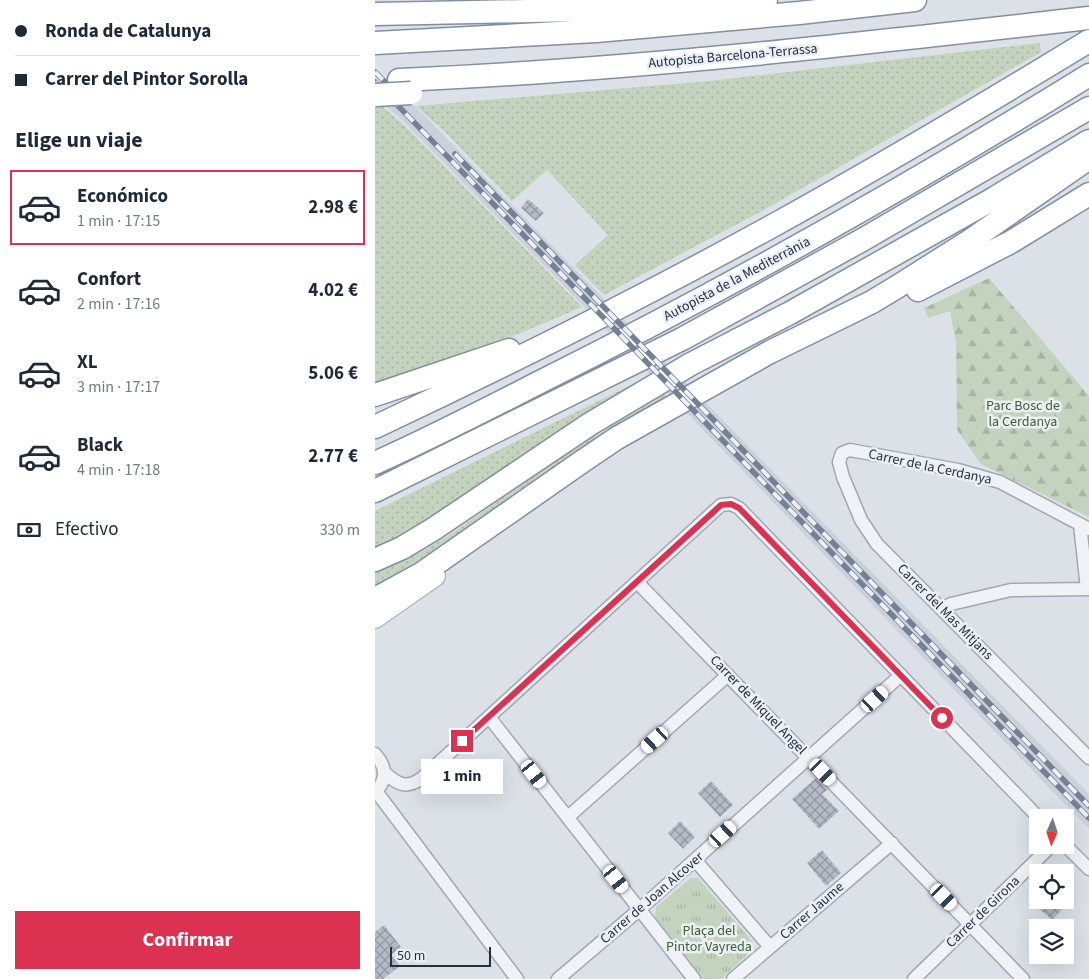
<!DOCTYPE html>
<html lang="es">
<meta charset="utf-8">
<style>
:root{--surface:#fff;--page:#f2f2f3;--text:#1f2937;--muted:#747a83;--line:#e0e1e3;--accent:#dc3251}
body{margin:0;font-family:"Source Sans 3",sans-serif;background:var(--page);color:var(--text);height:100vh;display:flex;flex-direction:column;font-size:19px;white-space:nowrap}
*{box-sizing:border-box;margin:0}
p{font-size:16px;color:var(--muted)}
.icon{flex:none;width:28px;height:28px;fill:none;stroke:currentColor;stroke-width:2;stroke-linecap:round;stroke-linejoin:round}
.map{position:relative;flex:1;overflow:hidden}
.panel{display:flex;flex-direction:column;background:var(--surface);width:375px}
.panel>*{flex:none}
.banner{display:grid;align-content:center;height:110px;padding:0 15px;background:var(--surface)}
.needle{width:32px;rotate:183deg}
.buttons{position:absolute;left:654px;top:809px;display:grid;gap:10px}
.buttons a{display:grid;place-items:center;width:45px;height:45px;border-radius:0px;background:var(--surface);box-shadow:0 5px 20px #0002;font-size:25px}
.scale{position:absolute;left:15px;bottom:12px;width:101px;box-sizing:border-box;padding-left:5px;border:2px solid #242f40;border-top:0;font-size:14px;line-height:18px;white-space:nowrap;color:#242f40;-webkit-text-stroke:4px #ecf0f6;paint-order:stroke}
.end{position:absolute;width:22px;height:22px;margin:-11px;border:6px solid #dc3251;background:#fff;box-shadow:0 0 0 2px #fff}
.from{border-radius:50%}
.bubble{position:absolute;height:35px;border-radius:0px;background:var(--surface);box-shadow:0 5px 20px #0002;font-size:16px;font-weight:700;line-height:35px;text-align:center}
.car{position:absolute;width:15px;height:30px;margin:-15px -8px;border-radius:6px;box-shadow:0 0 4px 1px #0007;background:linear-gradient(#fff 24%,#345 0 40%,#fff 0 76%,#345 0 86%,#fff 0)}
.banner b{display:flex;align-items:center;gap:18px;height:48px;font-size:19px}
.banner b+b{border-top:1px solid var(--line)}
.banner i{width:12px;height:12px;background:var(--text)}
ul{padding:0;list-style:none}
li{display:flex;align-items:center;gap:15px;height:75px;margin:0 10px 8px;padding:0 5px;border:2px solid transparent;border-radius:0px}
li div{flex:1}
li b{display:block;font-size:19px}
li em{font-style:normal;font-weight:700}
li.active{border-color:var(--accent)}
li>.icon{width:45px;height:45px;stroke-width:1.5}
h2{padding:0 15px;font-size:22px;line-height:60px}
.pay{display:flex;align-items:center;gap:12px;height:55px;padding:0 15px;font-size:19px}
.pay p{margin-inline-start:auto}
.primary-button{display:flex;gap:10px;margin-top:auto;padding:10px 15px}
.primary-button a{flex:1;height:58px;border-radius:0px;background:var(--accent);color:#fff;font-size:20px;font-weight:700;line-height:58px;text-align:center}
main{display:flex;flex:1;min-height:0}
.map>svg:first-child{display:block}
</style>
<main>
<section class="panel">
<div class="banner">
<b><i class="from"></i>Ronda de Catalunya</b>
<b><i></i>Carrer del Pintor Sorolla</b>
</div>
<h2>Elige un viaje</h2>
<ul>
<li class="active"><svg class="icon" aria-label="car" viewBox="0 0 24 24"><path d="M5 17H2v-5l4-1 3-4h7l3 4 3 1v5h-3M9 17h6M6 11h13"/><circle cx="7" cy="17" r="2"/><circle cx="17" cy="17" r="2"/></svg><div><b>Económico</b><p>1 min · 17:15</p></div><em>2.98 €</em></li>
<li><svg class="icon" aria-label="car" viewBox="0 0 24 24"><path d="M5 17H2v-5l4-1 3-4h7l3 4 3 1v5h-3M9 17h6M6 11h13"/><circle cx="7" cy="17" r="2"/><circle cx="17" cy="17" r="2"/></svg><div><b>Confort</b><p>2 min · 17:16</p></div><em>4.02 €</em></li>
<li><svg class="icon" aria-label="car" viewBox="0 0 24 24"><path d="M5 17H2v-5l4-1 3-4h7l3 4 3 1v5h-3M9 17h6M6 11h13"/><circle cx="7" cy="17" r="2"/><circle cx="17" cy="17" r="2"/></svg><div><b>XL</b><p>3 min · 17:17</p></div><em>5.06 €</em></li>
<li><svg class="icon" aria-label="car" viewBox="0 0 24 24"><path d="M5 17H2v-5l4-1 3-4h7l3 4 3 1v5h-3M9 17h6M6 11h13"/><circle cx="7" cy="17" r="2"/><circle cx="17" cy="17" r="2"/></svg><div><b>Black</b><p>4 min · 17:18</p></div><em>2.77 €</em></li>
</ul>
<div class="pay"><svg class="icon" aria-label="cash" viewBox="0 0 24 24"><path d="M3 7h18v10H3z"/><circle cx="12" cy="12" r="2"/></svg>Efectivo<p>330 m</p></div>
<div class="primary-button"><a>Confirmar</a></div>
</section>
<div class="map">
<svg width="714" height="979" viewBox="0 0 714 979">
<defs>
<pattern id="grass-dots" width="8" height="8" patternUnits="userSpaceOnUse" patternTransform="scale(1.25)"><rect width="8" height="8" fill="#c3d3bd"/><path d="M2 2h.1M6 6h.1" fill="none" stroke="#a7b5a4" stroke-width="1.8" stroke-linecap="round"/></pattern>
<pattern id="forest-firs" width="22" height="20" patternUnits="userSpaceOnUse" patternTransform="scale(1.25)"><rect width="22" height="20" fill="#c3d3bd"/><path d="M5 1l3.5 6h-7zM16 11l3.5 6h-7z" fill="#a7b5a4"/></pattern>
<pattern id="park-tufts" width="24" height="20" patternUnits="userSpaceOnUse" patternTransform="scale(1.25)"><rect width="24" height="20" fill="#c3d3bd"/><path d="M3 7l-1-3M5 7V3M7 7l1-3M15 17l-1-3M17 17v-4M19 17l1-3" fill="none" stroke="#a7b5a4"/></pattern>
<pattern id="building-cross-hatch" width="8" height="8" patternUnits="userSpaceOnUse" patternTransform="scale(1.25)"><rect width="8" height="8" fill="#b3bbc6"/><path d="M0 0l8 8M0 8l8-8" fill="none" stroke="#9198a2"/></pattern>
</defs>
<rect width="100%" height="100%" fill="#dce1e8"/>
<path fill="#cad1db" d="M39,105L714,794V829L189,286L26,119L11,106Z"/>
<path fill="url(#grass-dots)" d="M665,43L666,52L387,211L229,295L200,265L233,235L172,170L137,201L69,131L41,106L335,81Z
M0,106H7L31,127L207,307L136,337L0,382Z
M274,376L278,380L0,553V511Z
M290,394L293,399L55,557L0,588V573C58,552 109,510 160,475C202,446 246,421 290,394Z"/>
<path fill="url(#forest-firs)" d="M614,278L714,396V517L606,464L582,430L581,342L575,311L553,318L549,308Z"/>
<path fill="url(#park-tufts)" d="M316,878H323L376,940L377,950L346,979H326L280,919L281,907Z"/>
<path fill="url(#building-cross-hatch)" d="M153,199L169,213L161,221L146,208Z
M441,778L452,790L447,794L464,811L444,829L417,799Z
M336,781L358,805L345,817L323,793Z
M305,821L320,837L308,849L293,833Z
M447,850L466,873L451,886L432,863Z
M668,900H696L677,920L662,907Z
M9,925L26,947L16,955L25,966L8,979H0V932Z"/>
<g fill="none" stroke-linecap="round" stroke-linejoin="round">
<g stroke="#a1a8b2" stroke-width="15">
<path id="street" d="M705,524L712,589
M714,529L625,482L583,470L475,450L467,453L464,462L468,477L486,520L502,544L714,758
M262,582L648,979
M567,609L576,604L636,590L714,589
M114,717L319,979
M0,754C11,766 13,780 0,792
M10,773C23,785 32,789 47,778L346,505L356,504L364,508L664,818
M1,791L142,979
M193,817L353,675
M690,845L714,869
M320,860L395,947
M183,979L265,909L526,675
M358,979L517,843
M539,979L677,845"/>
</g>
<g stroke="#9ba6b5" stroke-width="22">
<path id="primary" d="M0,618L60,576"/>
</g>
<g stroke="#828fa0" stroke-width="25">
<path id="highway" d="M0,14L256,9L391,0
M0,43L221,31L424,13L540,0
M24,80C255,70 484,44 714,18
M543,290L636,242L714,194
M0,395L134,350
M0,427C132,365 262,300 390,230C499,170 607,106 714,41
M0,463C56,438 110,410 165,382C353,288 535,186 714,75
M0,491L307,339L489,239L714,108
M0,560L27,548L57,530L215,424L316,364L415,313L618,199L714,141
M0,599L46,574L205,463L242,438L395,352L497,302L525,285L596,240L714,158"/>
</g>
<use href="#street" stroke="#f0f2f6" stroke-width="12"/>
<use href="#primary" stroke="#fff" stroke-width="20"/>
<use href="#highway" stroke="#fff" stroke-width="22"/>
<g stroke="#748194" stroke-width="5.5">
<path id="rail" d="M0,72L14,86
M0,82L714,818
M80,154L714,806"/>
</g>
<use href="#rail" stroke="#ecf0f6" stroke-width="4" stroke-dasharray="11" stroke-linecap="butt"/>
<g stroke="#828fa0" stroke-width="25" stroke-linecap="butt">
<path id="highway-bridge" d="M0,95L36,93"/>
</g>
<use href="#highway-bridge" stroke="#fff" stroke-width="22"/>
</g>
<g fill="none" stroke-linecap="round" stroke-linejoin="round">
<path stroke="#dc3251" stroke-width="6" d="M87,741L346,505L356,504L364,508L567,718"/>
</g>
<g text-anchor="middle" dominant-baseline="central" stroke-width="5" stroke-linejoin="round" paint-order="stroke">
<g font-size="14" fill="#242f40" stroke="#ecf0f6">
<text transform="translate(358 56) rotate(-5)">Autopista Barcelona-Terrassa</text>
<text transform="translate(362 279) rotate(-28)">Autopista de la Mediterrània</text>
<text transform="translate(555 467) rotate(12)">Carrer de la Cerdanya</text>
<text transform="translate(570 612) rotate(45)">Carrer del Mas Mitjans</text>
<text transform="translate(383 705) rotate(46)">Carrer de Miquel Angel</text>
<text transform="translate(277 898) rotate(-41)">Carrer de Joan Alcover</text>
<text transform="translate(437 911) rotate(-41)">Carrer Jaume</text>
<text transform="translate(608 912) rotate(-44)">Carrer de Girona</text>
</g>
<g font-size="14" fill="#3a5e30" stroke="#ecf0f6">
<text x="648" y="406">Parc Bosc de<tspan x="648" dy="16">la Cerdanya</tspan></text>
<text x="334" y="931">Plaça del<tspan x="334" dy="16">Pintor Vayreda</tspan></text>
</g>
</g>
</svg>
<div class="buttons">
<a><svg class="needle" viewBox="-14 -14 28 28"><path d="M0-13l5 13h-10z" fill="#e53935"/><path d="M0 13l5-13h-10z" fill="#747a83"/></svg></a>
<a><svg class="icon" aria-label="locate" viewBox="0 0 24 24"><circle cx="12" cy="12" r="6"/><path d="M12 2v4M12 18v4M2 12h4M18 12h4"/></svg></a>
<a><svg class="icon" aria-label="layers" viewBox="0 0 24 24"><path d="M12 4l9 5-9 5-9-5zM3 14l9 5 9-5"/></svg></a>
</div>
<div class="scale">50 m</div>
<i class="end from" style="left:567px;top:718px"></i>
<i class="end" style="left:87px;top:741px"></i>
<div class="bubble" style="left:46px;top:759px;width:82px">1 min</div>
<i class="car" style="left:500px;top:699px;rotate:48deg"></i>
<i class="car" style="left:280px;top:740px;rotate:228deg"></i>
<i class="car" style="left:448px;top:772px;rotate:136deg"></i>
<i class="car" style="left:159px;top:774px;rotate:142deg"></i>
<i class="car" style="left:348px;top:834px;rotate:48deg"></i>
<i class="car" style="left:241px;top:879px;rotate:142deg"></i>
<i class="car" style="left:569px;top:897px;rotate:136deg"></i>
</div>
</main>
